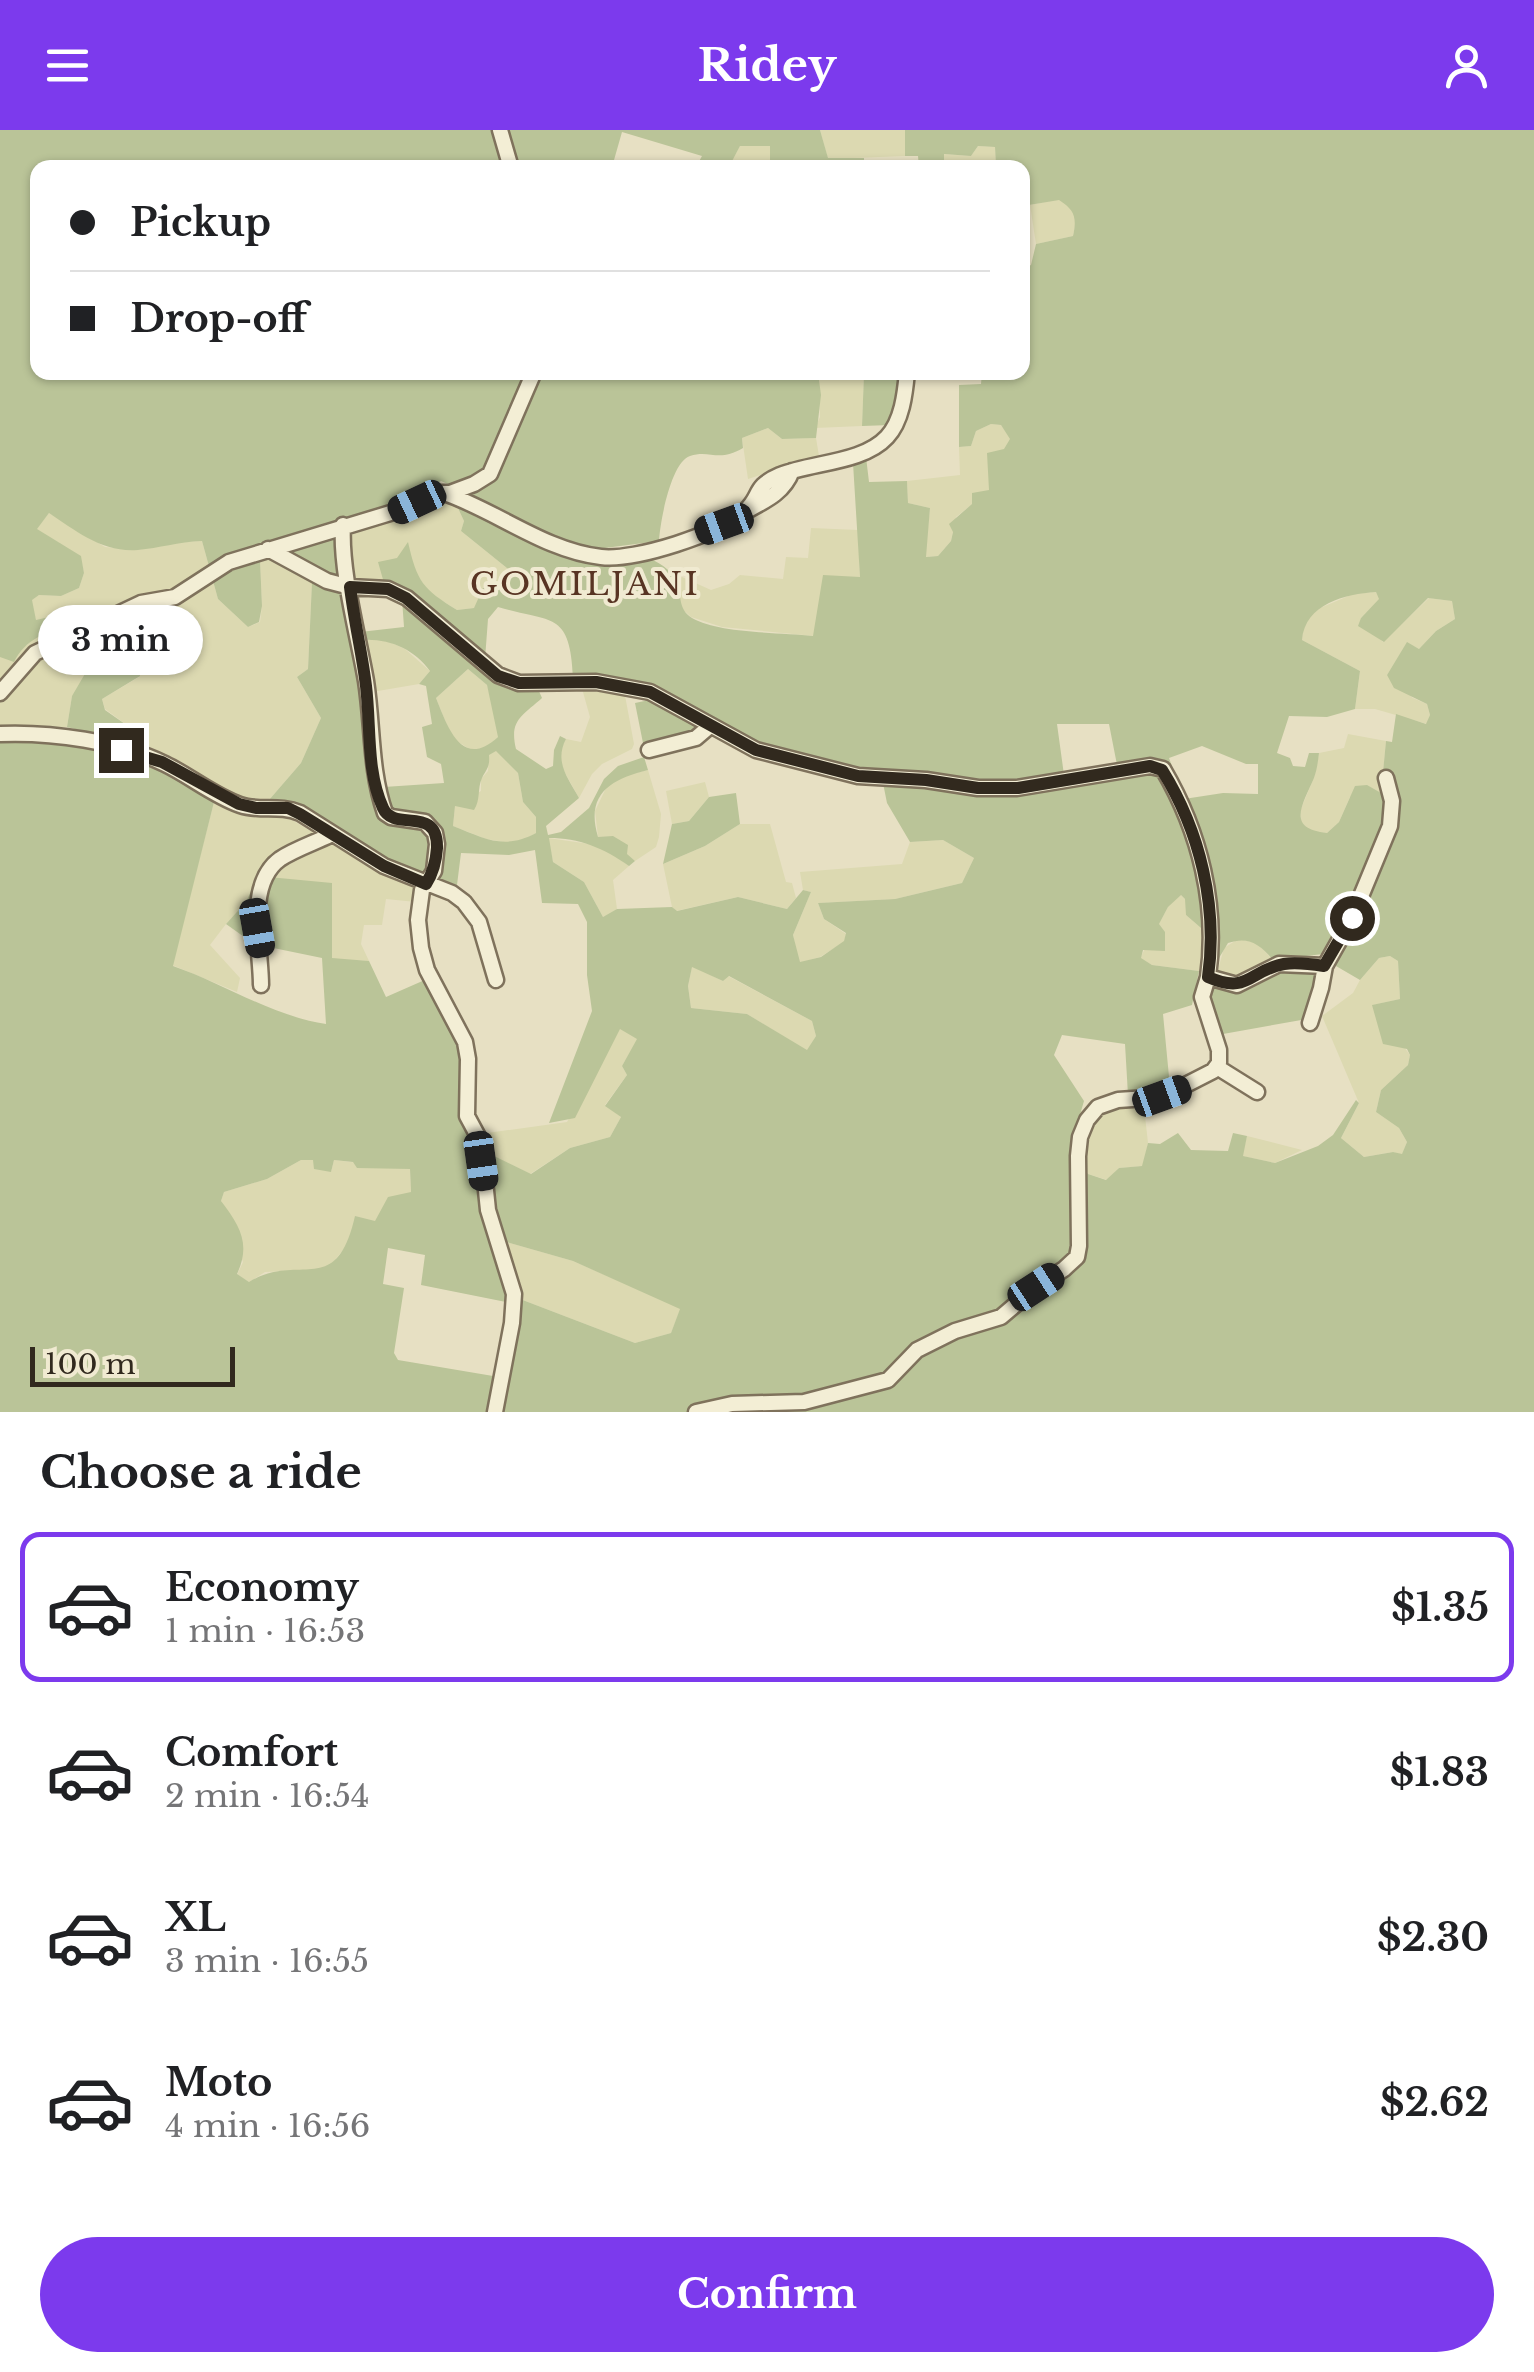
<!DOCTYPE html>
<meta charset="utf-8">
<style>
:root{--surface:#fff;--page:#f6f6f6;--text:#202124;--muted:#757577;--line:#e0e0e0;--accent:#7c3aed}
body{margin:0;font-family:"Libre Baskerville",serif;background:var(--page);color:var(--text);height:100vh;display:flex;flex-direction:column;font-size:38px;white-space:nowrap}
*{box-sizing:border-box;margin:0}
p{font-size:32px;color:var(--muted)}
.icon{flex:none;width:55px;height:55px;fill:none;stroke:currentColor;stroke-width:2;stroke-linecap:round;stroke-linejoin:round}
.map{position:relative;height:1282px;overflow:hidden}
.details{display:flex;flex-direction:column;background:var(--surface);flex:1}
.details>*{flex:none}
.hud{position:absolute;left:30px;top:30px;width:1000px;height:220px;border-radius:20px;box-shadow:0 2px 8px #0004;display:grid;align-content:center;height:220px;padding:0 40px;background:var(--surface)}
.scale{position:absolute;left:30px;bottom:25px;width:205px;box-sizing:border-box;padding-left:10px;border:5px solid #31291e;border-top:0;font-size:28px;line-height:35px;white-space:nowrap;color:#31291e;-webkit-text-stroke:8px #f0ead1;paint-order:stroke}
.end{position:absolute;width:45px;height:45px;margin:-22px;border:12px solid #31291e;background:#fff;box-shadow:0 0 0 5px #fff}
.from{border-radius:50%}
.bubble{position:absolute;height:70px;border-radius:35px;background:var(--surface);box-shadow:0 2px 8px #0004;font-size:32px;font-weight:700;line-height:70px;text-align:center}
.car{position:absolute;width:30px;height:60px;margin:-30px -15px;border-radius:12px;box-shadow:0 0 8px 2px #0007;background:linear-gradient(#222 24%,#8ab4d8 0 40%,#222 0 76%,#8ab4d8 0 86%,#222 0)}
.hud b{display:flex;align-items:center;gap:35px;height:95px;font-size:38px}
.hud b+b{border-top:2px solid var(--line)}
.hud i{width:25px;height:25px;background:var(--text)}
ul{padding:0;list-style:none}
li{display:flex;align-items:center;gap:30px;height:150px;margin:0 20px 15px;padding:0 20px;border:5px solid transparent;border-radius:20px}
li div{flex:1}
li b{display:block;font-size:38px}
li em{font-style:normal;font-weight:700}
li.selected{border-color:var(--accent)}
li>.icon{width:90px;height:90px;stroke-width:1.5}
h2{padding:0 40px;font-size:45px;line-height:120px}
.button{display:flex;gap:20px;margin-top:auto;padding:20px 40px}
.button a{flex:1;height:115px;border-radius:60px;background:var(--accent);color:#fff;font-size:40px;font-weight:700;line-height:115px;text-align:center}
header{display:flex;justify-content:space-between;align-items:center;height:130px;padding:0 40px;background:var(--accent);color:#fff;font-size:45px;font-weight:700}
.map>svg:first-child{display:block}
</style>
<header><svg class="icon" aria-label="menu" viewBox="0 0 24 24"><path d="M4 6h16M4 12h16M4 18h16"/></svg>Ridey<svg class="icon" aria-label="person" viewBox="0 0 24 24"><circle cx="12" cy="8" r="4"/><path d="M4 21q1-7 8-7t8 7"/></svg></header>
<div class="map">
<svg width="1534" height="1282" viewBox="0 0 1534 1282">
<rect width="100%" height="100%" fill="#e7e0c3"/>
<path fill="#dcd9b1" d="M820,0H905V26L828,29Z
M740,16H771L770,37L720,38L730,34Z
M978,16L995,17L996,37H944L943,24L971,26Z
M1059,69L1072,78L1076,91L1073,106L1036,114L1030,75Z
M818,243H864L862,296L815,298L820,287Z
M991,294L1001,295L1011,309L990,360L956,387L951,411L938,426L925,427L930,378L908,373L907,351L960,345L959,317L971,316L976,301Z
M768,298L782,309L816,308L819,326L748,349L742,308Z
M436,369L445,370L457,376L464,391L461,401L513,443L498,462L489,461L474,478L457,480L428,462L414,439L384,453L360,454L352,445L348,400L403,387Z
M49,383L105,417L138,420L173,412L202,411L218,469L248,497L260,492L262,476L260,430L272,427L312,452L308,539L297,547L321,588L301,633L269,670L240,671L131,617L135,601L105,579L102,569L139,547L72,566L67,597H0V527L19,521L35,508L69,494L36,491L31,470L39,465L61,466L79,458L84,443L80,426L36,399Z
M811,398L858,400L860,448L814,506L722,497L691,487L680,477L676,450L682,447L711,460L729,454L740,445L783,449L786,427L808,428Z
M1376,462L1380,469L1361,488L1383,512L1429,468L1452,471L1455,489L1436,501L1419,519L1407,513L1387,545L1413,568L1427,574L1430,585L1427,594L1375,579H1355L1360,541L1302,510L1303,499L1313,481L1353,464Z
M381,508L405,519L430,541L419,554L372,562L361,511Z
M468,539L487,555L499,599L498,607L486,618L471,620L452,608L436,568Z
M581,555L624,560L634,614L632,619L602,634L592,644L579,668L560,634V621L566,609L581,612L590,587Z
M1348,604L1386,611L1381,664L1350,667L1339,692L1327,703L1311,702L1301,692L1300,681L1315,645L1319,623L1344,618Z
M496,620L518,643L523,672L536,687V703L516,714L486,709L453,696L455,676L481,661V649L488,641L489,624Z
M648,640L661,684L659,707L656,717L635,731L598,707L595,681L607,656L626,645Z
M705,652L709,667L689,691L672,694L666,661Z
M215,668L237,682L287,687L334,715L415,755L416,772L386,769L382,795H364L361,814L369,831L332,829V753L247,772L226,794L210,815L240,848L237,862L172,835Z
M740,694H770L786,752L792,753L796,768L787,779L738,767L676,781L672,777L663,734L705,716Z
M548,708L590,714L611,723L629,736L613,750L617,779L613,783L603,787L584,752L553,732Z
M943,710L974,728L962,753L895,769L818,773L824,789L846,804L844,812L820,827L799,833L793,805L811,762L803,760L800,742L902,734L910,712Z
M1180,764L1186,770V785L1201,798L1206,813L1199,841L1152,835L1140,828L1168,777Z
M1238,809L1257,813L1273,830L1241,848L1216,847L1224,818Z
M1390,826L1398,831L1400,869L1373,875L1410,925L1408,935L1381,960L1376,982L1399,998L1407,1012L1402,1025L1393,1022L1364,1027L1341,1008L1359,973L1322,886L1353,863L1360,850L1379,828Z
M692,836L723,851L728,846L812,891L816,906L807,921L747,884L691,878L688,856Z
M620,898L638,909L622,936L627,945L605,975L621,987L610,1007L570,1018L530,1044L486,1022L480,1004L567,992Z
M1144,977L1148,1013L1143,1036L1119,1038L1107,1050L1088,1044L1069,1022L1080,981Z
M1247,1006L1302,1020L1275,1033L1242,1026Z
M301,1030H313L331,1042L334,1030L410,1039L411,1062L348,1114L330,1136L315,1140L265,1142L249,1152L237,1145L243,1132L221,1071L224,1062L267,1049Z
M503,1111L573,1131L681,1178L671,1203L635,1213L520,1169Z"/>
<path fill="#bac498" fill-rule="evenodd" d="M0,0H820L828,28H864V37H770V16H740L730,35L696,37L702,26L622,2L612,37L38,38V242L818,243L821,265L816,308L782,309L768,298L742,308L743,318C718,333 710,319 690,326C671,332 660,392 659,411L597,419C624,424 666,423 677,454C682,467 678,479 692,488C720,504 780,502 813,506L823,445L860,447L853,333L866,327L869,352L907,351L908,373L930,378L926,427L938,426L951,411L953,402L949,394L972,374V363L989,360L987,323L1004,319L1010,309L1001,295L991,294L976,301L971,316L959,317V255L981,254L982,243L1022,242L1023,139L1031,135L1036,114L1073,106C1077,88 1075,80 1059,70L1023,76L1022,38L996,37L995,17L978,16L971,26L944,24V37H919L918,26H905V0H1534V1282H503L520,1169L635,1213L671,1203L680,1179L573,1131L503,1111L486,1022L531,1044L570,1018L610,1007L621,987L605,976L627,945L622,936L637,909L620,899L575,988L549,993L592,881L587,845V792L578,774L542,773L535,720L509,725L461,723L457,755L380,728L269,670L301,633L321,588L297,547L308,539L312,452L345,461L362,554L369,658L444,653L441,634L427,627L422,597L432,594L426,556L419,554L430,541C414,519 389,508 361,510L360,502L404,497L402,469L462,524L493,548L538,559L542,568C522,586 509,590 516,619L546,639L553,636L554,620L560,606L566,609C554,632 568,648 579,668L546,696L548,705L561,702L589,678L604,649L618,636L644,627L648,640C611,649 585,664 598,707L613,706L628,715L627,724L635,731L629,736C604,718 579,708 549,708L553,732L584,752L603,787L617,779L672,777L677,781L738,767L787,779L803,760L811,762L793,805L800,832L821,827L844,811L846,803L824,789L818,773L895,769L962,753L974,728L943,710L910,712L887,673L881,643L858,641L758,614L644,554L573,547C570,480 551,493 498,477L488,489L485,529L384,453L378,432L397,428L408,412C417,452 423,459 457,480L474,478L483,458L498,461L512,442L461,401L464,391L457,376L465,362L441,351L398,375L335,392L343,448L329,446L285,423L260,430L262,476L259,492L248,497L218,469L202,411C178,412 159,418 138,420C103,423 76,401 49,383L37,399L81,426L84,443L79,458L61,466L39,465L32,470L36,490L63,484L69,494C46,503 25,509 14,532L0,527ZM1376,462L1379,469L1361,488L1358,496L1384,512L1428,468L1452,471L1455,489L1436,501L1419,519L1407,512L1387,545L1394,558L1427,574L1430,585L1426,594L1396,584L1392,612L1386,611L1381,663L1367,655L1355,656L1339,692L1327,703C1285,699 1303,674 1314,648C1317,640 1318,631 1319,623H1309L1305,637L1293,636L1290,628L1277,623L1289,586L1327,587L1355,579L1360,541L1302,510C1305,474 1345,464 1376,462ZM468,539L487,555L498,607C462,640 448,598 436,568ZM1057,594H1109L1119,645H1064ZM1202,616L1246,634H1258V664L1223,663L1184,669L1169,628ZM496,621L518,643L523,672L536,687V703C504,720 486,709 453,696L455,676L474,680C481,669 477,659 482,648C487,638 490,637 489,625ZM1181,765L1185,769L1186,785L1201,798L1214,828H1219L1228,813C1248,806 1260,814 1273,830L1323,824L1336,836L1360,850L1379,828L1390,826L1398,831L1400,869L1372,875L1383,914L1407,919L1410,925L1408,935L1381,960L1376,982L1399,998L1407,1012L1402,1024L1393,1022L1364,1027L1341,1008L1359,973L1356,970L1333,1005L1318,1016L1275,1033L1243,1026L1247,1006L1233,1003L1228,1021L1191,1020L1178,1003L1160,1014L1148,1013L1142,1036L1119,1038L1106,1050L1088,1044L1069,1022L1084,971L1054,925L1062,905L1125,914L1128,965L1154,963L1170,957L1163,884L1192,875L1199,841L1152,835L1141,828L1143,820L1165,821V802L1159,794L1168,777ZM692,837L723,851L729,846L812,891L816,906L807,920L747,884L691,878L688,856Z
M864,243H901L890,295L862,296Z
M93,530L139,535L140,546L102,569L105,580L135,601L130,613L67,597L72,566Z
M654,569L701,594L694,604L646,616L643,613L635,573Z
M0,610L75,612L140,636L163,638L215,668L173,836C225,854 272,886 326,894L322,828L254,814L226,794L246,772L258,746L332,753V828L369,831L386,867L427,849L457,910L463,951L460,989L472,1011L481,1080L507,1160L506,1172L421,1155L425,1125L388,1118L383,1154L404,1158L394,1223L398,1230L493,1246L486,1282H0ZM301,1030H313L314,1039L331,1042L334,1030L353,1032L357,1038L410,1039L411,1062L388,1067L375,1091L355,1086C336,1170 299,1121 249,1152L237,1144C251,1114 240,1096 221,1071L224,1062L267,1049Z
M736,663L740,694L705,716L663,734L672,694L689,691L709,667Z
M1285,839H1311L1317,849L1307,889L1223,904L1210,871L1211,856L1236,861Z"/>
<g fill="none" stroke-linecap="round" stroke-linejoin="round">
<g stroke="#7f725c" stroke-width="19">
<path id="street" d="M500,0L511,38
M447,364C498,382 546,421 601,427C635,431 719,404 745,381C762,366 752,357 780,345C813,332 863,333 887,307C902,291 905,264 907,242
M748,380C767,370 784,362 792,341
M343,395C340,440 358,505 366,551C373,596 370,640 385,683L391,687L425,692L435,703L437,714L434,741L422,760L418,790L421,818L427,840L465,912L468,929L467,986L481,1012L488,1080L514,1164L512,1193L495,1282
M268,419L327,451L350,457L388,459L407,468L498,545L519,553L596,552L650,562L756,620L858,646L926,650L978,658H1017L1150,636L1163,639C1200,702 1218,776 1208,847
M0,563L35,523L141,473L175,467L229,432L397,381L434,363H450L474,354L490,344L534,242
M0,604C52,602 118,611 165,634C190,646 214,666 240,675C260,682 279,674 300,683L384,736L452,763L464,772L479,792L496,850
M649,620L696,608L710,596
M261,855C261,819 245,754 280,729C295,719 314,713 330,705
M1310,893L1321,858L1325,836
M1217,937L1257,962
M696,1282L732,1274L804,1272L888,1250L917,1220L955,1201L1001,1187L1036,1157L1064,1139L1077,1127L1079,1116L1078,1026L1080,1007L1087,990L1098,977L1118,970L1162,967L1213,941L1219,933V920L1202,867L1208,847L1237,855L1279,834L1325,836L1352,788L1390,696L1392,671L1386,648"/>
</g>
<use href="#street" stroke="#f3eed5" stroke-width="14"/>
</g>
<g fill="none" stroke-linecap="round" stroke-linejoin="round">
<path stroke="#31291e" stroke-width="12" d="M121,620L162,632L239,674L256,678H288L300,684L384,736L426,754C433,743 436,733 437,718C438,674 394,703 383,678C366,641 371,596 366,556C362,523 354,490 350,457L388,459L406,468L498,546L519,553L596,552L650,562L756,620L858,646L926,650L978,658H1018L1150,636L1162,640C1200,701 1218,776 1208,847C1249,865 1249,840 1284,834C1297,832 1311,834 1324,836L1352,788"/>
</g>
<g text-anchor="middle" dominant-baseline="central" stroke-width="8" stroke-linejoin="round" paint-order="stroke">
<g font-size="32" letter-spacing="2.5" fill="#583423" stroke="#f0ead1">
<text x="585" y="454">GOMILJANI</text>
</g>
</g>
</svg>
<div class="scale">100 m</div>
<i class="end from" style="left:1352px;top:788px"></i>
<i class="end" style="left:121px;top:620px"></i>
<div class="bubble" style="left:38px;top:475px;width:165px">3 min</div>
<i class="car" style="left:417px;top:372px;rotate:245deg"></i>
<i class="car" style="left:724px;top:394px;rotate:250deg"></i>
<i class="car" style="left:257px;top:798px;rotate:170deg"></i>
<i class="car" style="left:1162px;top:966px;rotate:70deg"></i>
<i class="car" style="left:481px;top:1031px;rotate:172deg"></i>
<i class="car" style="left:1036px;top:1157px;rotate:57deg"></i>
<div class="hud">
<b><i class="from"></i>Pickup</b>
<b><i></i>Drop-off</b>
</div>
</div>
<section class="details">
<h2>Choose a ride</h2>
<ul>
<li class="selected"><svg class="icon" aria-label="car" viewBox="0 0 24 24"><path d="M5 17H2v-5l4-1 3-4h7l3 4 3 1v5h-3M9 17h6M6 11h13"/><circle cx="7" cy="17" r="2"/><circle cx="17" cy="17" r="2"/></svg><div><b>Economy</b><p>1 min · 16:53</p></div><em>$1.35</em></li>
<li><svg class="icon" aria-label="car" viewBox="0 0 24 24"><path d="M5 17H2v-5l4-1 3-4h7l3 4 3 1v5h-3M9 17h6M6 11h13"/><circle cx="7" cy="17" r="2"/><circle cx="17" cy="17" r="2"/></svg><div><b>Comfort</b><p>2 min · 16:54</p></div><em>$1.83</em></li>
<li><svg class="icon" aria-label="car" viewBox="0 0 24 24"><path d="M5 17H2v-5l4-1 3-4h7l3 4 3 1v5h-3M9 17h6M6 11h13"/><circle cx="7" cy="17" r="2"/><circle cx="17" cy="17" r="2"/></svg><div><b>XL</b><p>3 min · 16:55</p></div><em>$2.30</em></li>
<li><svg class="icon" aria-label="car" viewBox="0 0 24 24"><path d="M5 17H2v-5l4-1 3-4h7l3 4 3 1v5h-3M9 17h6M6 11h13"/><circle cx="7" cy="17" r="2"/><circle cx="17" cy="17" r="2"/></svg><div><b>Moto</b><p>4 min · 16:56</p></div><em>$2.62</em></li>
</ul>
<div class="button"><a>Confirm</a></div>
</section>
